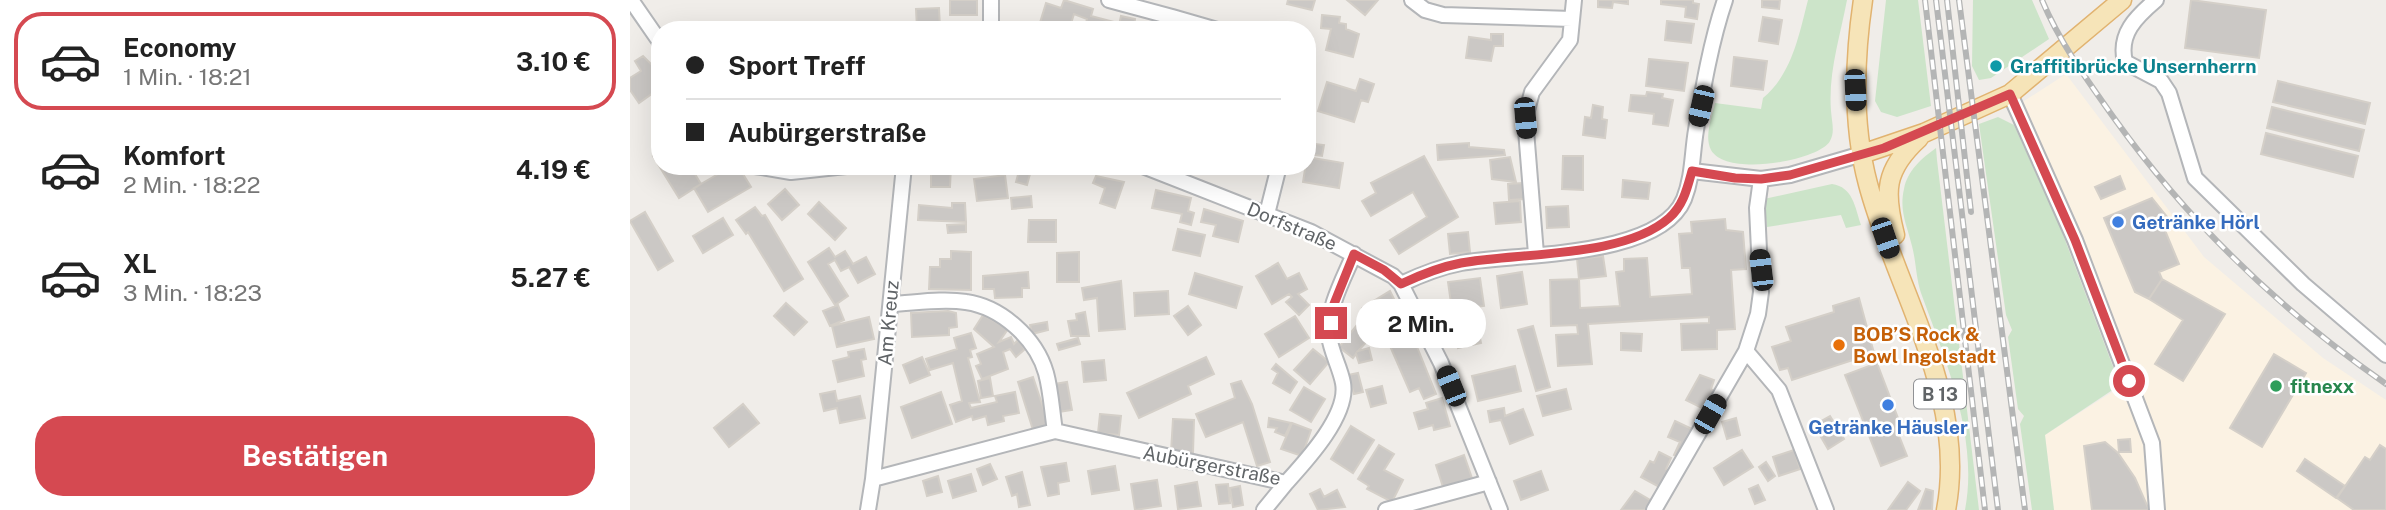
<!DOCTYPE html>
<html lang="de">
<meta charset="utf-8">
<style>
:root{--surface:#fff;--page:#f2f2f2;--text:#222;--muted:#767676;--line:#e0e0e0;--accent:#d54951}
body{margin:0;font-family:"Public Sans",sans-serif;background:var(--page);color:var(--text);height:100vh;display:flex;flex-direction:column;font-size:26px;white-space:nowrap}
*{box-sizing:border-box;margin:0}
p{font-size:23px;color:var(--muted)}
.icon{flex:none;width:38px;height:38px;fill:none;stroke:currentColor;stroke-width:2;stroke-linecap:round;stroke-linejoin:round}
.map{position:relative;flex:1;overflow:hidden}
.drawer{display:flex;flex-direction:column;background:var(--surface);width:630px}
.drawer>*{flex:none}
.guide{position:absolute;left:21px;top:21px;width:665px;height:154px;border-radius:28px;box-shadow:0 7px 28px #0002;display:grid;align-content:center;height:154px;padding:0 35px;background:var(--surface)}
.end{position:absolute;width:32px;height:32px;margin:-16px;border:9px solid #d54951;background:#fff;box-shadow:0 0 0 4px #fff}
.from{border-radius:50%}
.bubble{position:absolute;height:49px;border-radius:24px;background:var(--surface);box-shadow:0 7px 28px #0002;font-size:23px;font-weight:700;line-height:49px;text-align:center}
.car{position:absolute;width:21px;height:42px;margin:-21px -10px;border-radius:9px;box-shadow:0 0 5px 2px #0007;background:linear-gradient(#222 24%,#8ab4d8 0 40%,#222 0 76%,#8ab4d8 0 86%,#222 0)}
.guide b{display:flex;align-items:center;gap:24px;height:66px;font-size:26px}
.guide b+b{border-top:2px solid var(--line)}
.guide i{width:18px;height:18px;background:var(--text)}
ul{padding:12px 0 0;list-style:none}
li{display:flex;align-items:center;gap:21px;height:98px;margin:0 14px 10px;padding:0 21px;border:4px solid transparent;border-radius:28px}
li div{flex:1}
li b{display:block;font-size:26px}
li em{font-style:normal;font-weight:700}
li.current{border-color:var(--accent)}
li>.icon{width:63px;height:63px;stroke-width:1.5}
.action{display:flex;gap:14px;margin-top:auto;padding:14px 35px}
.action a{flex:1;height:80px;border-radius:28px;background:var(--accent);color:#fff;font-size:28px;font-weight:700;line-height:80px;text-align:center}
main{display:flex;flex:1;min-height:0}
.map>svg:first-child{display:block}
</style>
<main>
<section class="drawer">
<ul>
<li class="current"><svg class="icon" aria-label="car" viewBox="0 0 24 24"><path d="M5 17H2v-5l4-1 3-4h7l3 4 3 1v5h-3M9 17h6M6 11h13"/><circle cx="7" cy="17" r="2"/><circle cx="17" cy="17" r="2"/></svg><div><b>Economy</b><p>1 Min. · 18:21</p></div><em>3.10 €</em></li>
<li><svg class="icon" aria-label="car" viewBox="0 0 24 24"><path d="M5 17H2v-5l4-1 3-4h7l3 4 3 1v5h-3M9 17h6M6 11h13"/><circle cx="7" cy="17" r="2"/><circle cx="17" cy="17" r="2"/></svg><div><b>Komfort</b><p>2 Min. · 18:22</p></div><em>4.19 €</em></li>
<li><svg class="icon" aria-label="car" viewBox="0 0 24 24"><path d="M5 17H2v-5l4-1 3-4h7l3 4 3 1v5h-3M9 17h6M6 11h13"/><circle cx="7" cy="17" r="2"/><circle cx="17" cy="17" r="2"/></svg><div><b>XL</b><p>3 Min. · 18:23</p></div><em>5.27 €</em></li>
</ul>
<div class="action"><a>Bestätigen</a></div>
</section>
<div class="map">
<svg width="1756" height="510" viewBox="0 0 1756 510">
<rect width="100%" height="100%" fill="#f0ede9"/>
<path fill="#fbf2e3" d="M1436,74L1574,257L1693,358L1756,400V510H1424L1415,435L1507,376L1391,103Z"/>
<path fill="#cce4c9" d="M1178,0H1217C1210,37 1198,73 1201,111C1202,123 1205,132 1200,141C1190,160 1097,178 1081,150C1074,137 1082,116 1085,103L1131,109L1133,98C1162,74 1169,35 1178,0Z
M1256,0H1288L1301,106L1267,117L1251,112L1245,101Z
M1343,0H1402L1419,39L1361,78L1349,80L1342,66Z
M1368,117L1384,125L1429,224L1490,385L1415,435L1424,510H1402L1390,424L1394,416L1388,409L1378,337L1382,330L1376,315L1349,124Z
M1306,148L1307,160L1349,510H1335C1349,437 1315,359 1291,293C1286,278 1286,261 1282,246C1277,225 1269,211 1274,189C1277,171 1292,158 1306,148Z
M1202,184C1223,187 1225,207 1231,225L1216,228L1211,215L1137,227L1134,199Z"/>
<path fill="#cbc8c5" stroke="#d4cfc8" stroke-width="2" d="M320,0H347V15H320Z
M434,0L463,9L461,16L484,22L482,30H454L457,19L444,14L439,30L409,26L416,3L431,8Z
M658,0H685L682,10L657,4Z
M717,0H748L735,15Z
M968,0H998V4L983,2L982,8L968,7Z
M1031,0H1063V3L1069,4L1067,19L1055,17L1056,7L1031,4Z
M1132,0H1150L1149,9L1132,7Z
M1561,0L1636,10L1629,58L1555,48Z
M309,8L310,28L287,29L286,9Z
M692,15L710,17L709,23L716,24V29L729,34L723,57L696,50L701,29L691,28Z
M491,16L505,19L504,26L513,30H488Z
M1133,17L1152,20L1148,44L1129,41Z
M1037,21L1064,24L1061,43L1035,40Z
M861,34H873V46H864L861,61L836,58L839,37L861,40Z
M13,56L30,73V88L9,103L0,90V78L11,71L5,61Z
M1104,57L1137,61L1133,90L1101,86Z
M1019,59L1058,63L1054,91L1016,86Z
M730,79L744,84L738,102L731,100L724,122L688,111L697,82L726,91Z
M1648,81L1740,103L1735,124L1643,102Z
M1017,92L1033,94L1032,98L1043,100L1038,126L1023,124L1024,114L999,111L1001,95L1016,96Z
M963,105L973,107L972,119L977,120L975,138L953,135L955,117L961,118Z
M1642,107L1734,130L1729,151L1637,128Z
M1636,133L1728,156L1723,177L1631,154Z
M677,143L694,145L692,156L677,154Z
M839,143V147L874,150L875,155L808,160L807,145Z
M30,152V166H60L71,184L49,198L23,156Z
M794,156L828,217L769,254L760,240L797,217L783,192L741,216L732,201L746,193L741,183Z
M933,156H953V190L932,189Z
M677,157L713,163L709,188L673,182Z
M880,157L886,182L862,179L860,160Z
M102,166H108L121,187L78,212L64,188Z
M301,166H321L320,187H301Z
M389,171L400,174L397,185L386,182Z
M375,175L378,198L347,201L344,179Z
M466,176L494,182L485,208L470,203L475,188L463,183Z
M1490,176L1495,189L1471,199L1465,187Z
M993,180L1020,183L1018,199L992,197Z
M893,183L895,199L879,200L878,184Z
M155,189L169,205L152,220L138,204Z
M526,190L561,198L558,211L564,213L561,225L550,222L552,214L522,208Z
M401,196L402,207L382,209L381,198Z
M1522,198L1542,223L1534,228L1549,264L1529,272L1532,279L1519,299L1505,292L1474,218Z
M890,201L891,222L866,224L864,203Z
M189,202L216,228L205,240L178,214Z
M322,203H335L336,222L288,220L289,205L322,208Z
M938,206L939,227L917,228L916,207Z
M125,207L132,216L135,215L173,279L154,291L118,232L116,234L106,220Z
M574,209L613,221L608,242L583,236L586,225L571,222Z
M15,212L43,261L28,270L0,221Z
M93,218L103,235L73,253L63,236Z
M1095,219L1096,230L1113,232L1116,269L1101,270L1105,329L1087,330V349L1052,350L1051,324L1079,323V317L958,324L962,364L928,366L926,335L948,334L947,325L921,326L920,280L949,279L950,308L990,306L986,272L994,271V259L1017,258L1020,297L1062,294L1060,268H1052L1049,234L1062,233L1061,222Z
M399,220H426V242H398Z
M336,224V232L318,233L317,225Z
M548,229L575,235L570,256L543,250Z
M838,232L840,252L820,254L818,234Z
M199,248L205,257L215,251L223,264L236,257L245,274L228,283L219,267L211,271L205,260L198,264L218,296L205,305L178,262Z
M321,251L341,252V290L299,289L300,267H310V259H321Z
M449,252V282H427V253Z
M973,256L976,276L949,279L947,259Z
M648,263L657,279L669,273L677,289L668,294L679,305L669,315L656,302L662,297L659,294L642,304L626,276Z
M398,272L399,288H392V297L365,298L364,289H353V276Z
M892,272L897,304L871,308L867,276Z
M565,273L612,287L606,308L559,294Z
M850,278L854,306L822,310L818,282Z
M1532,279L1595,314L1553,381L1525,364L1553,320L1519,299Z
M491,281L495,329L469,331L467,298L454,300L452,288Z
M538,291L539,314L505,316L504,293Z
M760,291L769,309L737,323L731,317L732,308Z
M1229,298L1244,353L1162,380L1158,368L1150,370L1142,347L1161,341L1156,327L1204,312L1203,306Z
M156,303L177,322L164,335L144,316Z
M208,305L214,320L200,326L193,311Z
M558,306L571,325L558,335L544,316Z
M318,311L326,313L327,327L319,328V335L282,337L281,313Z
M455,312L459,336H441L438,321L447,320L446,314Z
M353,315L378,329L369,342L381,337L384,344L388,340L395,349L386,357L380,349L373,352L378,369L352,379L346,366L351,364L347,354L364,347L344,329Z
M665,316L679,338L649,357L635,334Z
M239,317L244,339L207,347L202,326Z
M846,319L851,343L828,348L823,323Z
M417,322L418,330L402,334L400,325Z
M727,325L741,337L728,351L739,348L742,360L729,363L726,354L723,358L709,347Z
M772,326L777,339L783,337L806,394L794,399L789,388L780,392L760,346L766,344L761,330Z
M903,326L920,387L906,391L888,330Z
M341,333L346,348L340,350L342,357L338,358L350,402L339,403L341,408L367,402L365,396L385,392L389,413L373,416L374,421L358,425L356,416L343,420L342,416L326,422L320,405L332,401L323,363L300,370L296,359L327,349L324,338Z
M991,333L1012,334L1011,351L991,350Z
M448,338L450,344L429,350L427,344Z
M234,349L236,359L231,360L234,376L208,382L203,361L219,357L218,352Z
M683,349L699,362L680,384L664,370Z
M1644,354L1676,373L1632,447L1600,428Z
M292,357L300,375L280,383L273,365Z
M576,357L584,374L558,386L561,394L509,418L497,393Z
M474,360L476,380L454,382L452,362Z
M1247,363L1271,426L1266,428L1277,456L1251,466L1215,375Z
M646,364L667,382L660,393L643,383L648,373L642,369Z
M885,366L891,391L848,401L842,376Z
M728,373L733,392L724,394L718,375Z
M1070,375L1084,380L1081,389L1085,392L1076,410L1056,400Z
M403,377L419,425L403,430L388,382Z
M360,378L363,396L351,398L348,381Z
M611,381L622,404L640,462L627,466L613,422L576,437L566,414L605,398L601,384Z
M437,382L442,410L428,412L424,384Z
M752,386L756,403L741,407L736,390Z
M674,387L695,399L681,422L660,410Z
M936,389L941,409L913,416L907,396Z
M205,391L207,401L230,396L235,418L210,423L207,408L194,411L190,394Z
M311,392L322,424L282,438L271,407Z
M812,398L820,426L804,430L803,425L789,429L784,413L798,409L796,403Z
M113,404L129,423L99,447L84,428Z
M874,408L875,416L893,409L903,435L880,444L871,420L860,422L858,411Z
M470,414L491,416L489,435L468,433Z
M1200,416L1214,439L1198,449L1184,425Z
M639,418L661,423L655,436L645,432L647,428L638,427Z
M1106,418L1110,435L1097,439L1092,422Z
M543,419L564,420L563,453L541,452Z
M1045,421L1064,430L1049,457L1044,455L1050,442L1038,437Z
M662,423L681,430L672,456L651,449Z
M721,426L744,440L723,473L701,459Z
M1500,439L1501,452H1489L1488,440Z
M1475,442L1488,453L1505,478L1519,510H1462L1454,446Z
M749,445L764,454L754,470L773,480L762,502L737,489L739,486L728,479Z
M1750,445L1756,449V510H1724L1707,498L1735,457L1740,460Z
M1112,450L1123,467L1094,485L1084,468Z
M1164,450L1170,469L1149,476L1143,457Z
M1029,452L1041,458L1036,469L1040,471L1031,488L1011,477L1020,461L1024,463Z
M834,455L842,478L813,487L806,465Z
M1675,459L1715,486L1706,498L1667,471Z
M1136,462L1145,476L1138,481L1129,467Z
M436,463L439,481L428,483L429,494L418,496L411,467Z
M360,464L367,479L353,485L347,469Z
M485,466L489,490L462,494L458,471Z
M911,471L918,490L891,500L884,481Z
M392,472L400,505L389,507L387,494L382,496L376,477Z
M341,474L346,491L323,498L318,481Z
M308,476L312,492L297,496L293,481Z
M527,480L531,506L505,510L501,484Z
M567,482L571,506L548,509L545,486Z
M1278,482L1290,491L1276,510H1258Z
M598,484L600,503L589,504L586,485Z
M1128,485L1135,500L1125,504L1119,489Z
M610,486L613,505L603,507L600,488Z
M690,489L694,497L707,490L715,507L688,510L680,494Z
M1296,489L1303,491L1302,510H1288Z
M1005,491L1020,500L1015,510H991Z"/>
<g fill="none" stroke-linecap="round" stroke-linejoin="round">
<g stroke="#b4b6b9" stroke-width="18">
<path id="minor" d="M1,0L30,42
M479,0L542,17L538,30
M782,0L795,10L813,15L942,19
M1526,0C1506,17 1488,34 1495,62L1531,81L1539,93L1565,178L1673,284L1756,355
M542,17L587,30
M361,30V0
M677,55V59
M1380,94L1445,240L1522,443L1527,510
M125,166L161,172L216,166
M513,166L681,232L763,276L771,284L811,363L870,510
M1062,171L1131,179L1160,175L1232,154
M1131,179L1127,208L1131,292L1128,314L1116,351L1149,390L1196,510
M637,214L649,166
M906,254L895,118L902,92L940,40L944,0
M771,284C790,275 810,267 831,263C886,253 1029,259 1054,199C1063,176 1062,154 1066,130C1073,88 1081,41 1095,0
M261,304C284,303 312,298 336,302C371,307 406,338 416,373C421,391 422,412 425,431
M243,479L274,166
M238,510L243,479L425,431L656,483C676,461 719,415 713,383C710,367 701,352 699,336C697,308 713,280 724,254
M634,510L656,483
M756,510L859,482
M1024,510L1116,351"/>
</g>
<g stroke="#e1b370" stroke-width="21">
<path id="major" d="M1233,0C1224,61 1222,124 1238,184C1266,290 1338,397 1316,510
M1232,154L1294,133L1380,94L1492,0
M1265,235C1254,192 1254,170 1289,138"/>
</g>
<use href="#minor" stroke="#fff" stroke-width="14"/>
<use href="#major" stroke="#f6e4b8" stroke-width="18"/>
<g stroke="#b4b5b5" stroke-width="6">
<path id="rail" d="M1295,0L1355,510
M1306,0L1368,510
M1317,0L1341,212
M1329,0L1395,510
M1412,0C1430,43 1457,80 1484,118C1559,223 1650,310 1756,384"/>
</g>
<use href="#rail" stroke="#fff" stroke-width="3.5" stroke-dasharray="10" stroke-linecap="butt"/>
</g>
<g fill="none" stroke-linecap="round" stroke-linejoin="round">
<path stroke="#d54951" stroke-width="9" d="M701,323L702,309L724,254L754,270L771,284C790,275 810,267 831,263C890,252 994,258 1039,218C1053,206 1057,189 1062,171L1105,178L1131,179L1160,175L1254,148L1380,94L1445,240L1499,381"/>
</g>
<circle fill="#0f9aa8" stroke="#fff" stroke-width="2.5" cx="1366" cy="66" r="7"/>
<g fill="#3f7fe0" stroke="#fff" stroke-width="2.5">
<circle cx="1488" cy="222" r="7"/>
<circle cx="1258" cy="405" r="7"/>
</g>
<circle fill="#e8710a" stroke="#fff" stroke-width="2.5" cx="1209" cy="345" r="7"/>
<circle fill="#2e9e5b" stroke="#fff" stroke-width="2.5" cx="1646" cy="386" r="7"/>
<g text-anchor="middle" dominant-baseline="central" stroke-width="5" stroke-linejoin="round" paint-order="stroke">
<rect fill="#fff" stroke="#909295" stroke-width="2" x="1284" y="379.5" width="52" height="29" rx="5"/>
<g font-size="18" font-weight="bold" fill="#606467">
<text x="1310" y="394">B 13</text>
</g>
<g font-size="19" font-weight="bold" fill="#0d838f" stroke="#fff" text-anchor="start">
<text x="1380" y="66">Graffitibrücke Unsernherrn</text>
</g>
<g font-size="19" font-weight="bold" fill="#366cbe" stroke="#fff" text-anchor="start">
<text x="1502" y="222">Getränke Hörl</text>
<text x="1258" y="427" text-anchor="middle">Getränke Häusler</text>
</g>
<g font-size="19" fill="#606467" stroke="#fff">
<text transform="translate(662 226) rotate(23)">Dorfstraße</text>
<text transform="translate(258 323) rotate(-85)">Am Kreuz</text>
<text transform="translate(582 465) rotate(11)">Aubürgerstraße</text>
</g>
<g font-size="19" font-weight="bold" fill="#c56008" stroke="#fff" text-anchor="start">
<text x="1223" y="334">BOB’S Rock &amp;<tspan x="1223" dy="22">Bowl Ingolstadt</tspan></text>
</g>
<g font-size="19" font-weight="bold" fill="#27864d" stroke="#fff" text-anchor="start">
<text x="1660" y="386">fitnexx</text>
</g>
</g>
</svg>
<i class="end from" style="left:1499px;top:381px"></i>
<i class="end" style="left:701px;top:323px"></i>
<div class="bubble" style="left:726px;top:299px;width:130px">2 Min.</div>
<i class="car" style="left:1225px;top:90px;rotate:177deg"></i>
<i class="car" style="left:1071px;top:106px;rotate:193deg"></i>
<i class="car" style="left:895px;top:118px;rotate:175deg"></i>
<i class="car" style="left:1255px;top:238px;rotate:161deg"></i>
<i class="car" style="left:1131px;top:270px;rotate:353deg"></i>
<i class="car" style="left:821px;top:386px;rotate:338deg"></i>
<i class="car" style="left:1080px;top:414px;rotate:30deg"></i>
<div class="guide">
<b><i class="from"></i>Sport Treff</b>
<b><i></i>Aubürgerstraße</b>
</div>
</div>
</main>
